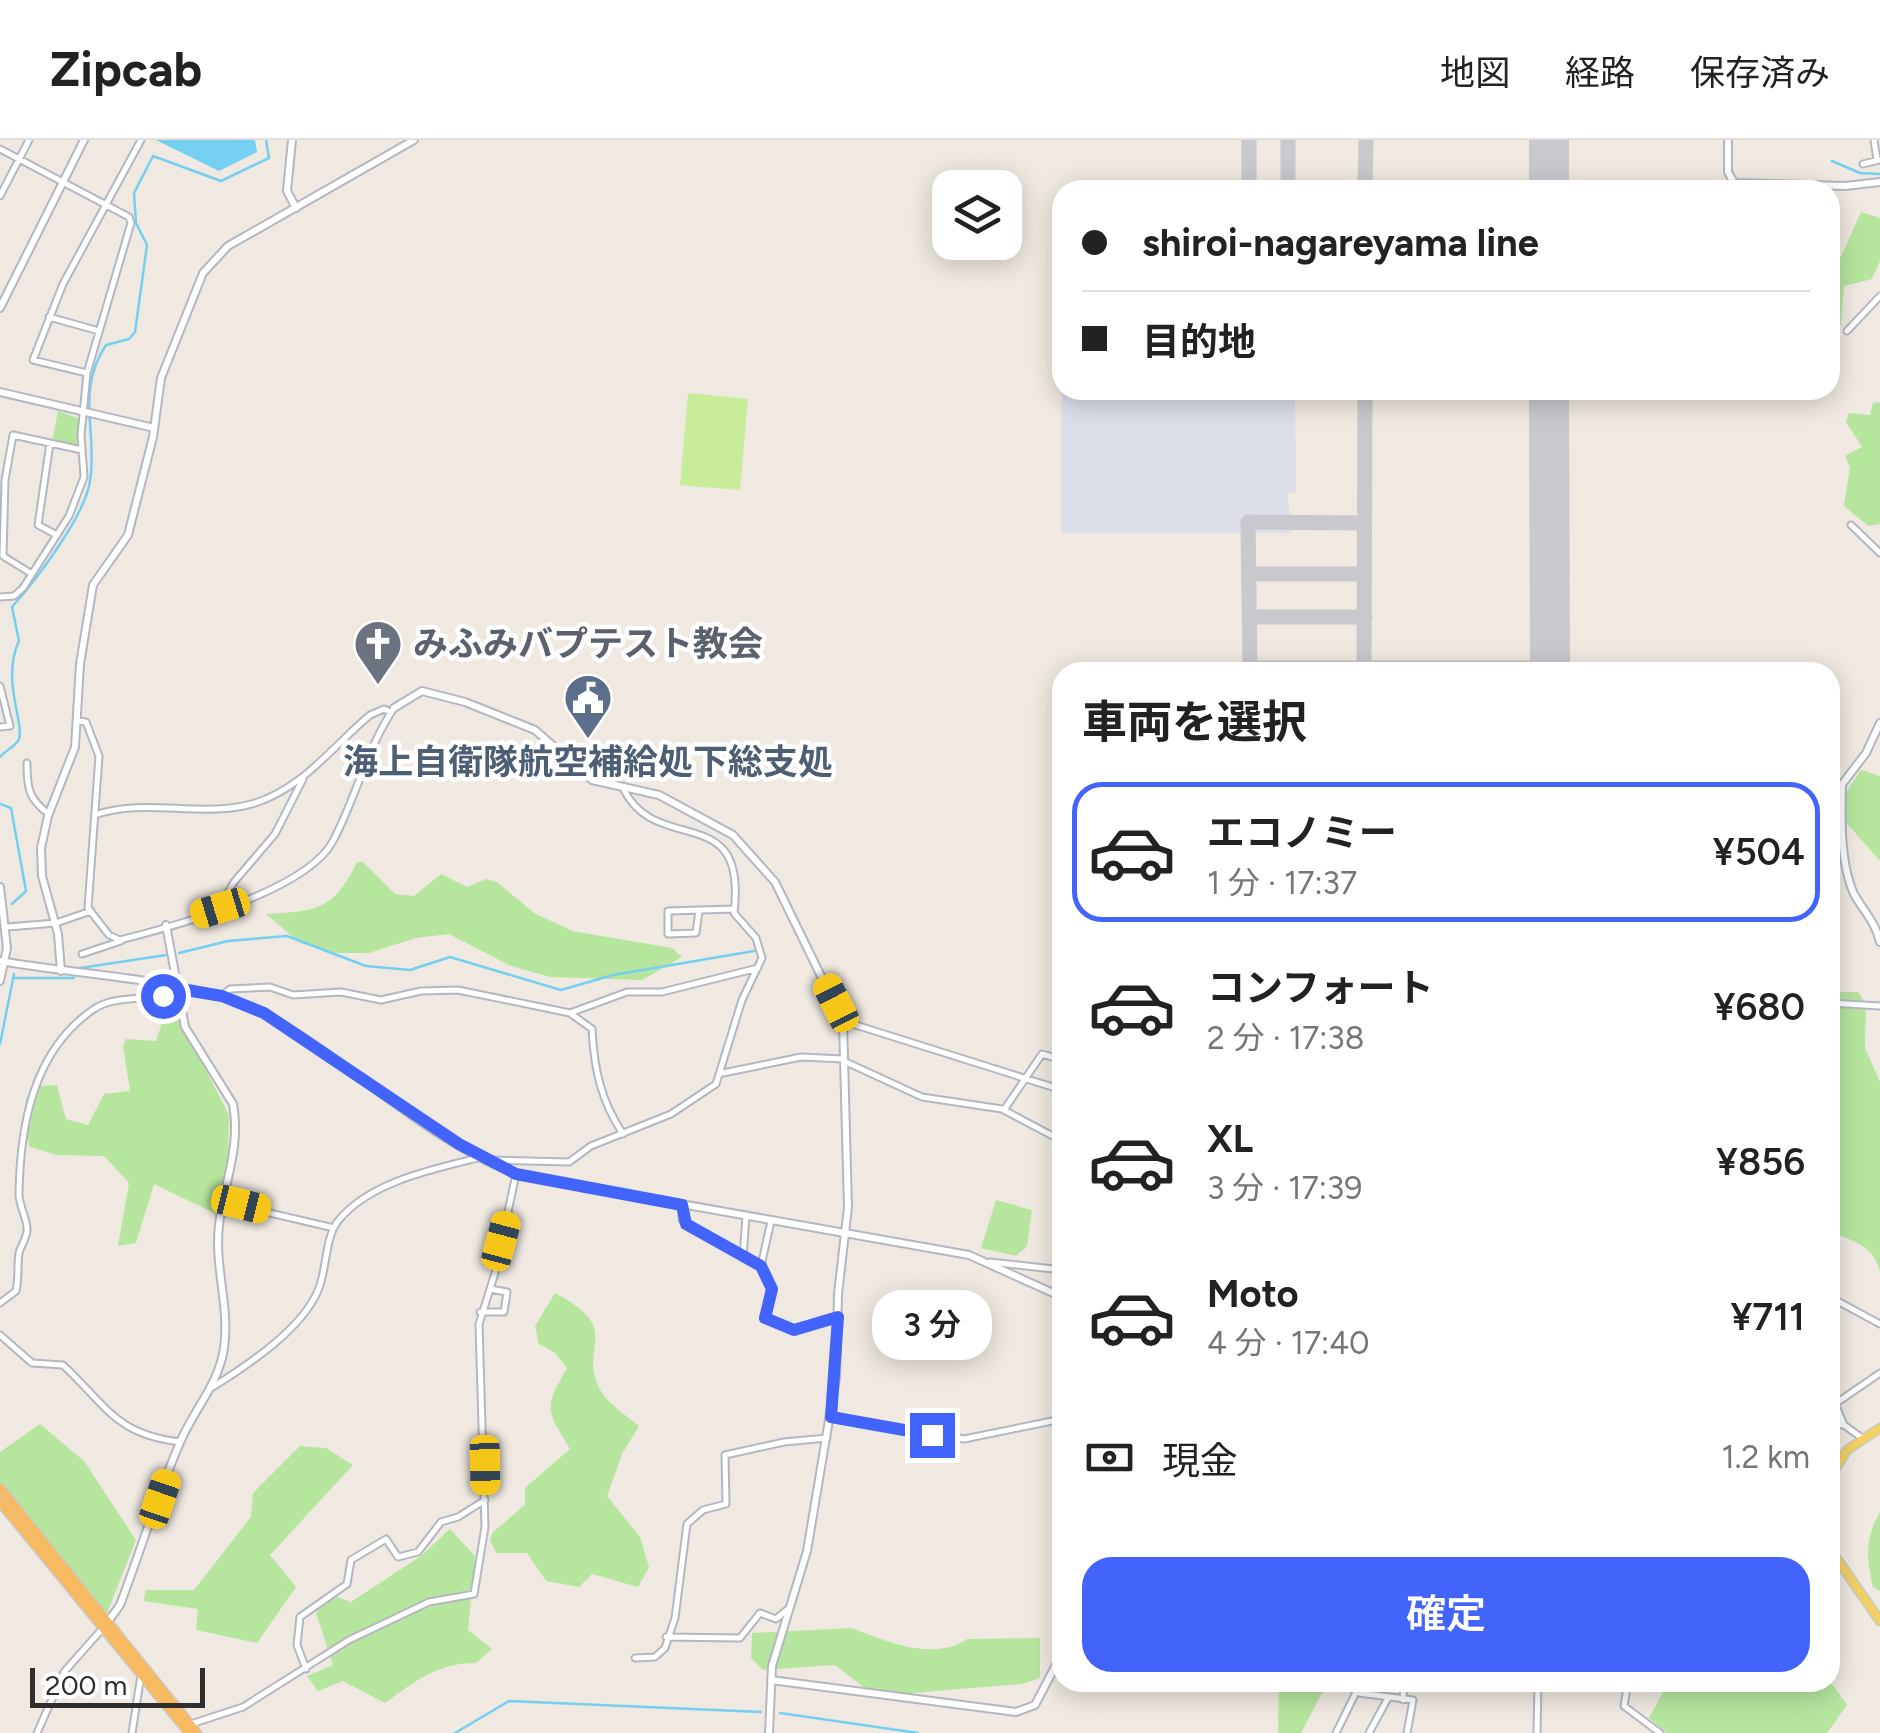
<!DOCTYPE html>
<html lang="ja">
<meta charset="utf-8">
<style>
:root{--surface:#fff;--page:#f2f2f2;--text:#222;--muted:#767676;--line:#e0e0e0;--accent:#4264fb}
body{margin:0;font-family:Figtree,"Noto Sans JP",sans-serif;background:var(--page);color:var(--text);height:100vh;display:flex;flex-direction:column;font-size:38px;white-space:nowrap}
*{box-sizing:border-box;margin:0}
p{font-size:32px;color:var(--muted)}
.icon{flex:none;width:55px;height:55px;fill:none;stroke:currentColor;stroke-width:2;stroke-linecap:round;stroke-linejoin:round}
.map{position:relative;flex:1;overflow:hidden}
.drawer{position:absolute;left:1052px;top:522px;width:788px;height:1030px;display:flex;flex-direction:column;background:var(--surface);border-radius:30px;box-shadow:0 5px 25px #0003}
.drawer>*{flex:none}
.banner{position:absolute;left:1052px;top:40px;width:788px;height:220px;border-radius:30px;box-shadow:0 5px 25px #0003;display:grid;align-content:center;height:220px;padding:0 30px;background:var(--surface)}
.buttons{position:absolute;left:932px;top:30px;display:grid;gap:20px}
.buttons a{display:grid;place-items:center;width:90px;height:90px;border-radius:20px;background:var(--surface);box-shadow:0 5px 25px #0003;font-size:50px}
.scale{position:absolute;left:30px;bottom:25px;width:175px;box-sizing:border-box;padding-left:10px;border:5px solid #2e2e2e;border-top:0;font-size:28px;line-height:35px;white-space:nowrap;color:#2e2e2e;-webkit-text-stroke:8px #fff;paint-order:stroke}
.end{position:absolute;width:45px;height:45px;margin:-22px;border:12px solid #4264fb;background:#fff;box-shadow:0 0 0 5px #fff}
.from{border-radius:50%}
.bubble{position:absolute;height:70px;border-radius:30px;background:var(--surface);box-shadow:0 5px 25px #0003;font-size:32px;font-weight:600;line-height:70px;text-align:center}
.car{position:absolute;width:30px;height:60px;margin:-30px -15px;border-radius:12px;box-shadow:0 0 8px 2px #0007;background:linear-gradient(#f5c518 24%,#345 0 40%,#f5c518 0 76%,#345 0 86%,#f5c518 0)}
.banner b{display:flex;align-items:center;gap:35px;height:95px;font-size:38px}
.banner b+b{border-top:2px solid var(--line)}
.banner i{width:25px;height:25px;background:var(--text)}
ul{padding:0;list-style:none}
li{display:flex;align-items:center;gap:30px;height:140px;margin:0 20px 15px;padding:0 10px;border:5px solid transparent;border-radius:30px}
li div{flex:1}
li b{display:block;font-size:38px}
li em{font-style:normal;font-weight:600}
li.on{border-color:var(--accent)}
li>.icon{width:90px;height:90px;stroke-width:1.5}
h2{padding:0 30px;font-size:45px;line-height:120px}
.pay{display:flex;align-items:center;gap:25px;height:110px;padding:0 30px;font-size:38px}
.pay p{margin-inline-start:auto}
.primary-button{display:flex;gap:20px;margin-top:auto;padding:20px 30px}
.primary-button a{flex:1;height:115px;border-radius:30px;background:var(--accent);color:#fff;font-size:40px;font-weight:600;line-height:115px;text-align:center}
header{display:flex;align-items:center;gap:60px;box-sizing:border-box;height:140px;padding:0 50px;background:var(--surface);border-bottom:2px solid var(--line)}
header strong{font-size:48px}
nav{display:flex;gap:55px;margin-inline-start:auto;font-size:35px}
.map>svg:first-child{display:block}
</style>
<header>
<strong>Zipcab</strong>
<nav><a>地図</a><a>経路</a><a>保存済み</a></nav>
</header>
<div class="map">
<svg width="1880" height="1593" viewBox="0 0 1880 1593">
<rect width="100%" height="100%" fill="#efe9e1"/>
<path fill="#dcdee8" d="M1062,89V250H1295L1296,353H1287L1292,393H1061Z"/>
<path fill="#b6e59e" d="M1861,72L1880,78V121L1872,139L1844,146L1841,185L1830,192V116L1841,117Z
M1880,262V384L1868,386L1844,366L1850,327L1845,316L1862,307L1846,282L1849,273L1870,275L1873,263Z
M58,271L80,279L76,306L52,301Z
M1861,630L1880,636V721L1843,679L1844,655Z
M357,722H363L395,754L414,756L441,734L467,747L486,739L497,742L534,773L572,791L672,808L682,817L642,840L551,837L511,826L449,794L416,798L369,813H336L300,803L266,774C317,771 333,771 357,722Z
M1830,852H1858L1866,864L1865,908L1880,942V1133C1875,1106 1854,1101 1830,1092L1834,971Z
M165,874H177L229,975L228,1027L216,1074L154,1044L136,1103L118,1106L129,1043L104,1016L57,1015L30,1007L24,987L26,958L39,946L57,945L66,979L88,985L104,954L130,951L123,906L126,899L156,901Z
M996,1060L1032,1070L1027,1106L1016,1116L981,1108Z
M555,1153C628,1192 574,1205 602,1253C610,1265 628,1277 639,1286L622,1314L607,1356L640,1397L649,1427L638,1447L592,1434L579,1447L546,1441L527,1413H496L490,1400L493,1392L525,1365V1348L570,1309C546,1268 543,1270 567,1228L555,1213L539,1204L535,1186Z
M40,1284L84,1321L136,1400L107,1473L0,1341V1312Z
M300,1306L326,1308L353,1325L270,1415L296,1447L257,1503L196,1490L198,1469L143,1461L146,1450H194L251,1377L253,1353Z
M1880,1372V1451L1873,1447C1866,1418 1865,1398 1880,1372Z
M450,1389L475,1416L468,1490L492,1509L476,1523C438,1523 415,1541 385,1563L343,1541L318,1551L307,1536L333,1525L316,1473L329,1454L351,1462L421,1416Z
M852,1488C885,1501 934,1522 967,1499L1040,1498V1538L1022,1544L875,1556L835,1525L763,1530L751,1518L752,1493Z
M1830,1541L1847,1565L1827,1593H1667L1649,1578L1668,1543Z
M1279,1543H1327L1301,1593H1278Z"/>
<path fill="#c9ec9a" d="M688,253L748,259L740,350L680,345Z"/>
<path fill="#75cff0" d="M156,0H255L257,12L219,31Z"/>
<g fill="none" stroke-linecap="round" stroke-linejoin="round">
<path stroke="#75cff0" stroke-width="2.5" d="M1832,21L1860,33L1880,34
M0,617C5,611 14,607 18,601C27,588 0,541 19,501L12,467C36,440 85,376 90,341C98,294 75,251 106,205L129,199L135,192L147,105L136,83L134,53L153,16L221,41L269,18L266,0
M0,664L11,668L26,751L12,764
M179,813L228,801L287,796L366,826L410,830L450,817L561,850L613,835L754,811
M80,828L166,815
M14,838H74
M0,904L14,834
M780,1573L918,1593
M455,1593L509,1561L761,1572"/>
<path stroke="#c9c8cc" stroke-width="15" d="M1249,0V50
M1288,0V50
M1365,50L1366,0
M1365,383L1248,382L1250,528H1550
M1249,434H1365
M1249,477H1365
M1364,532L1365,250"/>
<path stroke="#c9c8cc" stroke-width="40" d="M1549,0V50
M1549,250L1550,532"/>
<g stroke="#b4b7c1" stroke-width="9">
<path id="minor" d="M1874,0L1877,20
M0,9L129,77L131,83L87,233L81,295L84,337L69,376L23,448L14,456L0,457
M1863,24L1879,20
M0,56L29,0
M49,177L99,191
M1847,191L1880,156
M87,233L33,220L63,144L141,0
M50,303L38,385L55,394
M1851,385L1880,413
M32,434L3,416L5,340L13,295L82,310
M0,546L10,586L0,587
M78,581L86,582L99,616L88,768L109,795L120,800C175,786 307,751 333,701C356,658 366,610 394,568
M27,623C27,647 28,659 49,674
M95,675C146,657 203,679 255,663C303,648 333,606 370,575L384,569L391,572
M219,768L234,742L275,694L303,639
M699,771L696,793L668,794V771L734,769
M7,787L56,783L91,771
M82,814L121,801
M222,856L230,849L270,847L293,855L341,852L381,860L421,851L458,850L570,873L592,889C594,929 601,961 623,994
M1830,863L1880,866
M570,873L627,852H662L758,828
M843,881L1062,950
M846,922L922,957L1002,969L1062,1001
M723,933L801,917L843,919
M1004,970L1042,914L1062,920
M490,1020L569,1022L591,1006L671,974L716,944L742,860L762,818L756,798L734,773C748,658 656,718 623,648
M223,1062L334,1088
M682,1065V1080L687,1084L761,1126L772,1149L765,1178L794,1190L837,1177
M743,1118L746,1076
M990,1122L1062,1130
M761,1126L771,1081
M1830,1157L1880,1184
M0,1163L16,1151C19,1139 17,1125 19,1113C21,1106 26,1099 27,1091C28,1079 19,1067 19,1054C20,986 33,910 94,869C118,853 150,864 174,848
M480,1172H504L507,1152L490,1149
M0,1195L32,1223L63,1225C107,1266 115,1294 180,1302
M213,1247C248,1225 304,1188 319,1148C327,1127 325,1098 338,1081C369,1042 433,1029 478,1018
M1830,1252L1844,1285
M1835,1264L1880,1233
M831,1277L964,1299L1062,1279
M1830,1284L1844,1285L1862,1298
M666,1497L740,1498L760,1473L776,1479L788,1469
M635,1518L655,1517L665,1508L675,1478L687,1384L703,1370L726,1364L725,1315L784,1302L827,1298
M1058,1521L1062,1511
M306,1529L297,1505L300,1477L347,1444L351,1420L386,1399L398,1417L418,1412L441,1382L458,1377L485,1360
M1628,1542L1624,1566L1660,1593
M1359,1553L1413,1560L1407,1593
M1403,1560L1404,1542
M191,1584L243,1567L349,1500L429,1462L474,1454L485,1387L479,1184L495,1133L516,1034
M37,1593L64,1532L103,1488
M132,1593L141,1535
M1336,1593L1361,1542
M1369,1593L1388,1558
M1537,1593L1538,1542"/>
</g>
<g stroke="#b4b7c1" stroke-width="10">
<path id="tertiary" d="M292,0L287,51L296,68
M1728,0V32L1734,43L1845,46L1880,42
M0,168L84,0
M0,252L154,288
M394,568L422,551L465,562L535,590L592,640L659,655L733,695L775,742L843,881L848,1067L838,1154L836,1238L807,1411L772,1526L769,1593
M1842,644C1841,677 1840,723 1854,754C1864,772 1875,781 1880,802
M1830,660L1866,613L1880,583
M0,747L7,808L0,841
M61,831L58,794L42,736L41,708L48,676L75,607L80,524L93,445L128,395L153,297L161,238L203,133L228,106L414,0
M107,1483L120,1465C141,1410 158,1352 182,1298C196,1267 219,1243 224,1208C230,1167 214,1126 219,1085C224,1043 241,1007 233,964L185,887L166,785
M771,1540L1016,1572L1035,1565L1058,1521"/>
</g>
<g stroke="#b4b7c1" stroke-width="10">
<path id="secondary" d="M0,821C74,835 200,839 263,873C352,921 426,1002 523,1036L969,1115L1062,1157"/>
</g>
<g stroke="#c9c9c9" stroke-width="11">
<path id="primary" d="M1830,1338L1847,1310L1880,1288
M1830,1409L1880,1481"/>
</g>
<g stroke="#c9c9c9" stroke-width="11">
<path id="trunk" d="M0,1348L197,1593
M0,1362L189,1593"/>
</g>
<use href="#minor" stroke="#fff" stroke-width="5"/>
<use href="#tertiary" stroke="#fff" stroke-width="6"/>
<use href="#secondary" stroke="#fff" stroke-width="6"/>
<use href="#primary" stroke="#f2d163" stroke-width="8"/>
<use href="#trunk" stroke="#f8ba60" stroke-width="8"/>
</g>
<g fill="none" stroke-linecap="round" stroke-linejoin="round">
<path stroke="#4264fb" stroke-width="12" d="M163,856L174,848L222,856L264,873L459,1004L516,1034L682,1065L686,1084L761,1126L772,1149L765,1178L794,1190L838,1177L831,1277L932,1295"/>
</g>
<defs>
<g id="church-pin" transform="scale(2.5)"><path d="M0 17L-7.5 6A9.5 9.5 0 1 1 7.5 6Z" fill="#6b7280" stroke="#fff"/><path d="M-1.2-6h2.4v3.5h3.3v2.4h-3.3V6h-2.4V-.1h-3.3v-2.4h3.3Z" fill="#fff"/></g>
<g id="civic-pin" transform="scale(2.5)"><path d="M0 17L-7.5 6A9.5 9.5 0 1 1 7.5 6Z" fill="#5c6f8a" stroke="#fff"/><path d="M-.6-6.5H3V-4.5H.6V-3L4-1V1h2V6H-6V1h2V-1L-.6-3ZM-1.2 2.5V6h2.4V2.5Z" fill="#fff"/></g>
</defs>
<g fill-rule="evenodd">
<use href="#church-pin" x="378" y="504"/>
<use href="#civic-pin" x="588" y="558"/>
</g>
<g text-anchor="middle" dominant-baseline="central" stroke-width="9" stroke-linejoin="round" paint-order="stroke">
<g font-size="35" font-weight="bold" fill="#5b616d" stroke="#fff" text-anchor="start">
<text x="413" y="504">みふみバプテスト教会</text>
</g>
<g font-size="35" font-weight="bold" fill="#4e5e75" stroke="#fff">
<text x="588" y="622">海上自衛隊航空補給処下総支処</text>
</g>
</g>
</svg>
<div class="buttons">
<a><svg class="icon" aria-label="layers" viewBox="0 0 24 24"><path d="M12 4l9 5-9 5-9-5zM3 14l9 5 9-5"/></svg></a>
</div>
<div class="scale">200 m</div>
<i class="end from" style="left:163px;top:856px"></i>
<i class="end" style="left:932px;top:1295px"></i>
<div class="bubble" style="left:872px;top:1150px;width:120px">3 分</div>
<i class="car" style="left:220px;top:768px;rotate:253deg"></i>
<i class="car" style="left:836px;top:863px;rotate:333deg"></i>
<i class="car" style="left:241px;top:1064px;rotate:104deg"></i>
<i class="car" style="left:501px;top:1101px;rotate:15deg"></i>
<i class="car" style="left:485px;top:1325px;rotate:179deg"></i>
<i class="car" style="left:160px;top:1359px;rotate:19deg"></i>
<div class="banner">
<b><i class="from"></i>shiroi-nagareyama line</b>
<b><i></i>目的地</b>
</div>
<section class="drawer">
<h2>車両を選択</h2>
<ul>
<li class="on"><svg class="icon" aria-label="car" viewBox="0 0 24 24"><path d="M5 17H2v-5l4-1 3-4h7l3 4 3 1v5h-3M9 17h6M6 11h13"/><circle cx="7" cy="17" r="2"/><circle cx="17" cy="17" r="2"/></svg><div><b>エコノミー</b><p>1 分 · 17:37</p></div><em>¥504</em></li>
<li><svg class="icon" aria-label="car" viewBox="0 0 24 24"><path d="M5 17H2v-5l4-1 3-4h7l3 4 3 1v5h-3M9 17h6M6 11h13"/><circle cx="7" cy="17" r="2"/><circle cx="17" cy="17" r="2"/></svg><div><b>コンフォート</b><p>2 分 · 17:38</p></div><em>¥680</em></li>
<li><svg class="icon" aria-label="car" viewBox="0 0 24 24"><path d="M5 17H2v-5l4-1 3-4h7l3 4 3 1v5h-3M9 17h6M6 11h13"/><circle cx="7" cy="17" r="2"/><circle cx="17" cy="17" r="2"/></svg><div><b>XL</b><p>3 分 · 17:39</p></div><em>¥856</em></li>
<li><svg class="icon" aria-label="car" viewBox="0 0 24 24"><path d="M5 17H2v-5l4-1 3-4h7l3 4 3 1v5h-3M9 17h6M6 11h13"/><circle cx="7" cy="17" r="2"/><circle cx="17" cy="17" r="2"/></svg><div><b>Moto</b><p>4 分 · 17:40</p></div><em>¥711</em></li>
</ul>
<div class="pay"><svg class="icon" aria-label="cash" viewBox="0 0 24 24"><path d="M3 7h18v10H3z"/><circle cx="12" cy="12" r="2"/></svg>現金<p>1.2 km</p></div>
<div class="primary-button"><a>確定</a></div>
</section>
</div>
